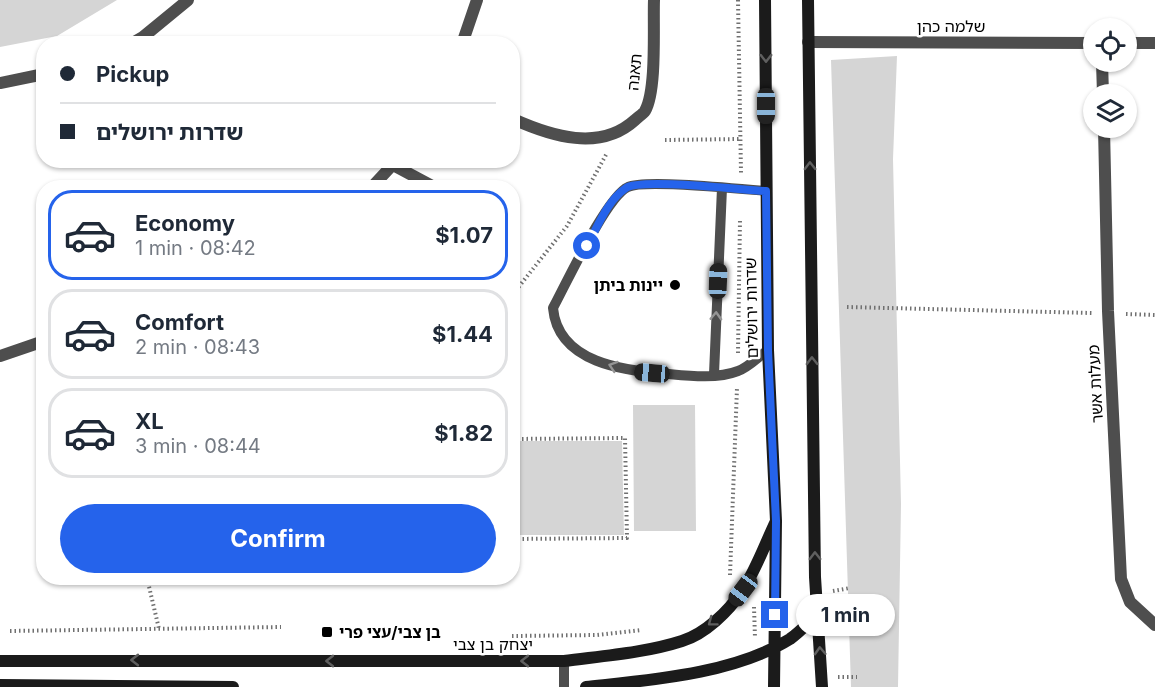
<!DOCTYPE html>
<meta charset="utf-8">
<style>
:root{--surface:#fff;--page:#f2f2f3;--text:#1f2937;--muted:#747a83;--line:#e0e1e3;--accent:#2563eb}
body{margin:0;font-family:Inter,"Noto Sans Hebrew",sans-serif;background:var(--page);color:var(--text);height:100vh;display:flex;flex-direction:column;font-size:22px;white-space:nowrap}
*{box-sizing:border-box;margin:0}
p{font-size:20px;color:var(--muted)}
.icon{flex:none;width:33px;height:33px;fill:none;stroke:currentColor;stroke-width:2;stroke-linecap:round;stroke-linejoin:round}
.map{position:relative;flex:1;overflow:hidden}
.details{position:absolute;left:36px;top:180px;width:484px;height:405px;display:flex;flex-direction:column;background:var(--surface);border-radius:24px;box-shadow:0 2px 4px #0004}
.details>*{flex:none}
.top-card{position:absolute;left:36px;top:36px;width:484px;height:132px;border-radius:24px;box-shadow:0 2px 4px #0004;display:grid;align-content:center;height:132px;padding:0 24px;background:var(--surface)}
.fabs{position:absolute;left:1083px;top:18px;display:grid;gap:12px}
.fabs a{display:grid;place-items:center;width:54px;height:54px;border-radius:50%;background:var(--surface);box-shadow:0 2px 4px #0004;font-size:30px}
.end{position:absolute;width:27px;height:27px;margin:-14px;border:8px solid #2563eb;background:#fff;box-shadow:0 0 0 3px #fff}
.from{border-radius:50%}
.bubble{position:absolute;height:42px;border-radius:21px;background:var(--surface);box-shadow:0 2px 4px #0004;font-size:20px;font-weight:700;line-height:42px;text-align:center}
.car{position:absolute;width:18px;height:36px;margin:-18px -9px;border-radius:8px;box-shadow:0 0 4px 2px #0007;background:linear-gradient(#222 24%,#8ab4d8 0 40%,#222 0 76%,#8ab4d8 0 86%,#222 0)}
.top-card b{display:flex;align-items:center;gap:21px;height:57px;font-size:22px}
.top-card b+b{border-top:2px solid var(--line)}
.top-card i{width:15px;height:15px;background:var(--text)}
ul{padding:10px 0 0;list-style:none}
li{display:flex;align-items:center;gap:18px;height:90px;margin:0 12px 9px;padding:0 12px;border:3px solid var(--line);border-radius:24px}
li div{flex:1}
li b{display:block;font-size:22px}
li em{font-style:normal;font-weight:700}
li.on{border-color:var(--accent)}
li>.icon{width:54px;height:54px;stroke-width:1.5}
.primary-button{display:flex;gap:12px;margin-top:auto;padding:12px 24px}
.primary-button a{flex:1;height:69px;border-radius:36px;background:var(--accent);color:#fff;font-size:24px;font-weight:700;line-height:69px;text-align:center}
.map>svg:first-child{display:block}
</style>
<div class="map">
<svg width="1155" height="687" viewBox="0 0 1155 687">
<rect width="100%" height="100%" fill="#fff"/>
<path fill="#d5d5d5" d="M0,0H117L57,36L0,47Z
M897,56L893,159L901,504L898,687H851L831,60Z
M633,405H695L696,531H634Z
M513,441H622L624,535H513Z"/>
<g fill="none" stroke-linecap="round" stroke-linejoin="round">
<path stroke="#707070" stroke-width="4" stroke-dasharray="1.5 3" stroke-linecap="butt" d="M738,0L741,173
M665,140L740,139
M513,294L567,226L607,153
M847,307L1092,313
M1126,314L1155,315
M738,353L740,220
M513,439L625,438L627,538L513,539
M730,575L737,388
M147,578L159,629
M833,591L850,588
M754,607L755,638
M10,631L281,627
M512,636L597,635L642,630
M838,677H857"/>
<path stroke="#4e4e4e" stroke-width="10" d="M766,191C741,189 644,179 628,187C607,196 566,284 553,308C558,363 624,371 669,374C690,376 718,379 738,371C749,367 759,356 768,350
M714,374L722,188
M564,661V687"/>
<path stroke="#4e4e4e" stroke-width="12" d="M808,42L1094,43
M1126,43H1155
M131,44L143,37L188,0
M462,44L477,0
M1102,62L1103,94
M0,83L44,74
M513,119C551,136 600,152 635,120C638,117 643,114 645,111C657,90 653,26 654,0
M1104,128L1108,311L1121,579L1130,602L1155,625
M393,165L436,188
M371,188L397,160
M0,356L44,341"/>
<path stroke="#1b1b1b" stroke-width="12" d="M765,0L768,350L776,521L774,687
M808,0L815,577L822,687
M0,661H564C602,656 645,653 682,641C705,634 729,611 742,591C756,570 765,544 776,521
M0,685L233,687
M586,687C650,680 734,674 790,639C800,632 809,622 818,614"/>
</g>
<defs><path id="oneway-chevron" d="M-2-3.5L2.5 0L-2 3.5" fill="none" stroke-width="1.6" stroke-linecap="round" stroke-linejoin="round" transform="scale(1.5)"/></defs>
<g stroke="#5f5f5f">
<use href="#oneway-chevron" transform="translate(766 58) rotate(90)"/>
<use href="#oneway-chevron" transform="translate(810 166) rotate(-91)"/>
<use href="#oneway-chevron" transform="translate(812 361) rotate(-91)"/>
<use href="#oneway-chevron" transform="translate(815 556) rotate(-91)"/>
<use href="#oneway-chevron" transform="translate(712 622) rotate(143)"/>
<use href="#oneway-chevron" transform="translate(820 651) rotate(-93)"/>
<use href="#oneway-chevron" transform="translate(135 660) rotate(180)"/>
<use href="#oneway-chevron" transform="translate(330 661) rotate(180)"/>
<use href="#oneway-chevron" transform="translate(525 661) rotate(-180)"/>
</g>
<g stroke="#959595">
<use href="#oneway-chevron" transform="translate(716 316) rotate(-88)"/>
<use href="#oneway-chevron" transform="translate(613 366) rotate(-162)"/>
</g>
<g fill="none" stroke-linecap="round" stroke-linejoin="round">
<path stroke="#2563eb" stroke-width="8" d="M587,246C598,226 607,201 626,188C641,178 742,190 766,191L768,350L776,521L775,615"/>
</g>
<g fill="#000" stroke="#fff" stroke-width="2">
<circle cx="675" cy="285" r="6"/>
<rect x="321" y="626" width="12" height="12" rx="3"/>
</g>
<g text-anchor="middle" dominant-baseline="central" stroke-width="5" stroke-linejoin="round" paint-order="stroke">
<g font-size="16" fill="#000" stroke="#fff">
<text x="951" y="26">שלמה כהן</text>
<text transform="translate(634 72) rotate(-85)">תאנה</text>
<text transform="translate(751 308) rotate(-91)">שדרות ירושלים</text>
<text transform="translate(1095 384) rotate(-93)">מעלות אשר</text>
<text x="493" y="644">יצחק בן צבי</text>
</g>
<g font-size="16" font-weight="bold" fill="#000" stroke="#fff" text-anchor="end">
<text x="663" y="285">יינות ביתן</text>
<text x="339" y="632" text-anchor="start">בן צבי/עצי פרי</text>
</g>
</g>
</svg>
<div class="fabs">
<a><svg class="icon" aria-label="locate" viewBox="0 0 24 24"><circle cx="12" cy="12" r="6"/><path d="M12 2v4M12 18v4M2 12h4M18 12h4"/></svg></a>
<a><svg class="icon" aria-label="layers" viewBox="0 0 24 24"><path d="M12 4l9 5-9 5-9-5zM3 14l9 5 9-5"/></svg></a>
</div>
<i class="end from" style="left:587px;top:246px"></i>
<i class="end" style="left:775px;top:615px"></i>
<div class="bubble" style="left:796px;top:594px;width:99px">1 min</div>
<i class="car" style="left:766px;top:106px;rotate:180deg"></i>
<i class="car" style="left:718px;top:281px;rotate:2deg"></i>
<i class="car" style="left:652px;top:373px;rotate:275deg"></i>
<i class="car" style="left:743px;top:590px;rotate:217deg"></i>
<div class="top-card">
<b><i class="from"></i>Pickup</b>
<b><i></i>שדרות ירושלים</b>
</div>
<section class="details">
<ul>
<li class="on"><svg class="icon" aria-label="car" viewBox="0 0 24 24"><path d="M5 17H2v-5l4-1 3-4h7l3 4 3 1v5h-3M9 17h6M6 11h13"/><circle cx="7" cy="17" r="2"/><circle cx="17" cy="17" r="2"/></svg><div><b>Economy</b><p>1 min · 08:42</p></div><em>$1.07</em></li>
<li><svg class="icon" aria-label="car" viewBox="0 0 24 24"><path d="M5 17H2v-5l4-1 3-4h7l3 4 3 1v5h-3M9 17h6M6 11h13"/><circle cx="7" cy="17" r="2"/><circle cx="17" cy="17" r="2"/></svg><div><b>Comfort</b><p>2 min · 08:43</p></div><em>$1.44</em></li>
<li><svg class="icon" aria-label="car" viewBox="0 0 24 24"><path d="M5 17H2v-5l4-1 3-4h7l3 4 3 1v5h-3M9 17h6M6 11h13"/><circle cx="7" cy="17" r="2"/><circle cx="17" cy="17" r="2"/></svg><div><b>XL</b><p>3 min · 08:44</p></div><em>$1.82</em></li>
</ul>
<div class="primary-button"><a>Confirm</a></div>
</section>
</div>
